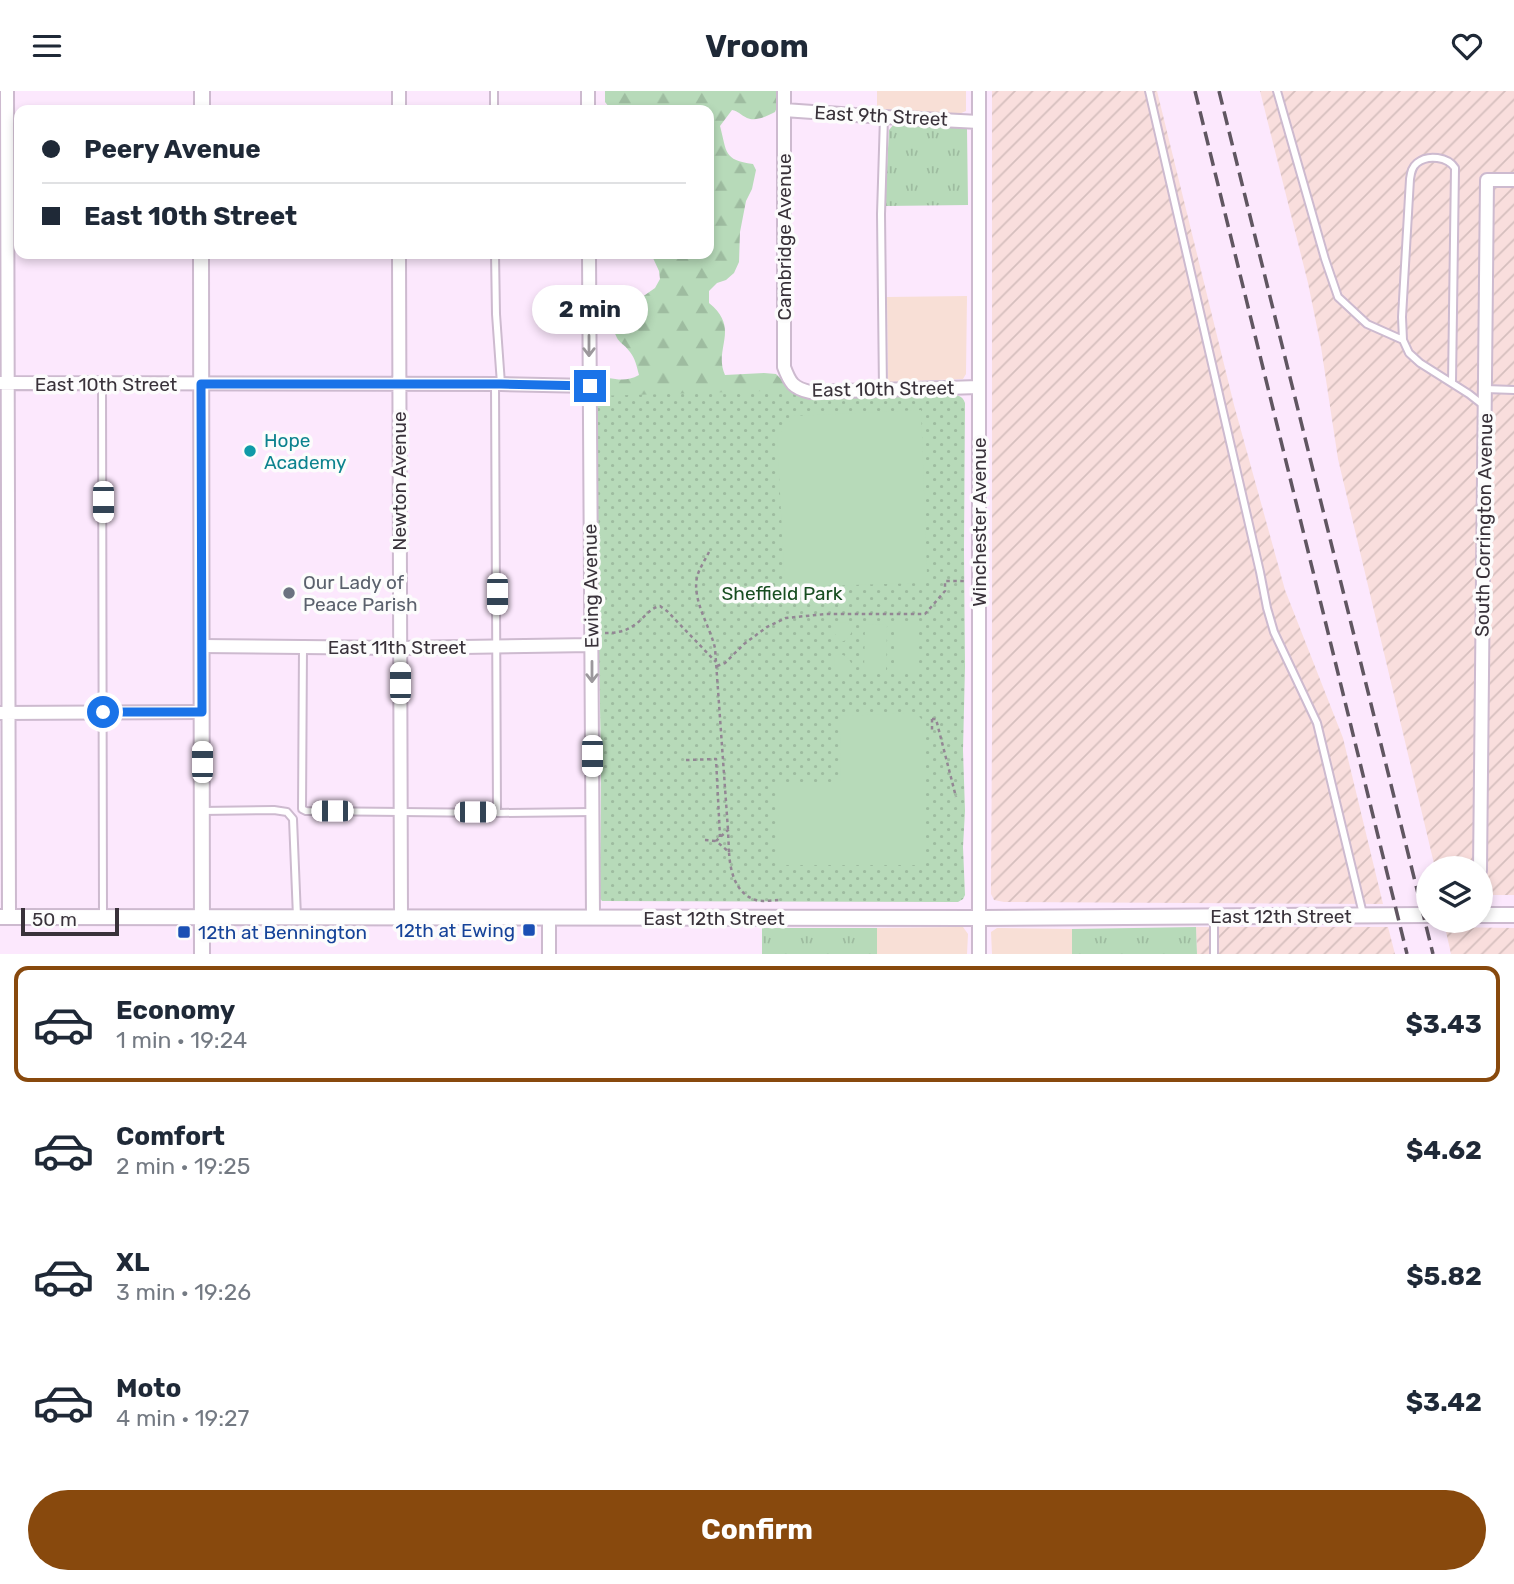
<!DOCTYPE html>
<meta charset="utf-8">
<style>
:root{--surface:#fff;--page:#f2f2f3;--text:#1f2937;--muted:#747a83;--line:#e0e1e3;--accent:#88490d}
body{margin:0;font-family:Rubik,sans-serif;background:var(--page);color:var(--text);height:100vh;display:flex;flex-direction:column;font-size:26px;white-space:nowrap}
*{box-sizing:border-box;margin:0}
p{font-size:23px;color:var(--muted)}
.icon{flex:none;width:38px;height:38px;fill:none;stroke:currentColor;stroke-width:2;stroke-linecap:round;stroke-linejoin:round}
.map{position:relative;height:863px;overflow:hidden}
.panel{display:flex;flex-direction:column;background:var(--surface);flex:1}
.panel>*{flex:none}
.banner{position:absolute;left:14px;top:14px;width:700px;height:154px;border-radius:14px;box-shadow:0 4px 10px #0003;display:grid;align-content:center;height:154px;padding:0 28px;background:var(--surface)}
.buttons{position:absolute;left:1416px;top:765px;display:grid;gap:14px}
.buttons a{display:grid;place-items:center;width:77px;height:77px;border-radius:50%;background:var(--surface);box-shadow:0 4px 10px #0003;font-size:35px}
.scale{position:absolute;left:21px;bottom:18px;width:98px;box-sizing:border-box;padding-left:7px;border:4px solid #39323a;border-top:0;font-size:19px;line-height:24px;white-space:nowrap;color:#39323a;-webkit-text-stroke:5px #fcfcfc;paint-order:stroke}
.end{position:absolute;width:32px;height:32px;margin:-16px;border:9px solid #1a73e8;background:#fff;box-shadow:0 0 0 4px #fff}
.from{border-radius:50%}
.bubble{position:absolute;height:49px;border-radius:24px;background:var(--surface);box-shadow:0 4px 10px #0003;font-size:23px;font-weight:700;line-height:49px;text-align:center}
.car{position:absolute;width:21px;height:42px;margin:-21px -10px;border-radius:9px;box-shadow:0 0 5px 2px #0007;background:linear-gradient(#fff 24%,#345 0 40%,#fff 0 76%,#345 0 86%,#fff 0)}
.banner b{display:flex;align-items:center;gap:24px;height:66px;font-size:26px}
.banner b+b{border-top:2px solid var(--line)}
.banner i{width:18px;height:18px;background:var(--text)}
ul{padding:12px 0 0;list-style:none}
li{display:flex;align-items:center;gap:21px;height:116px;margin:0 14px 10px;padding:0 14px;border:4px solid transparent;border-radius:14px}
li div{flex:1}
li b{display:block;font-size:26px}
li em{font-style:normal;font-weight:700}
li.current{border-color:var(--accent)}
li>.icon{width:63px;height:63px;stroke-width:1.5}
.button{display:flex;gap:14px;margin-top:auto;padding:14px 28px}
.button a{flex:1;height:80px;border-radius:42px;background:var(--accent);color:#fff;font-size:28px;font-weight:700;line-height:80px;text-align:center}
header{display:flex;justify-content:space-between;align-items:center;height:91px;padding:0 28px;background:var(--surface);font-size:32px;font-weight:700}
.map>svg:first-child{display:block}
</style>
<header><svg class="icon" aria-label="menu" viewBox="0 0 24 24"><path d="M4 6h16M4 12h16M4 18h16"/></svg>Vroom<svg class="icon" aria-label="heart" viewBox="0 0 24 24"><path d="M12 20l-8-8c-3-5 5-10 8-4 3-6 11-1 8 4z"/></svg></header>
<div class="map">
<svg width="1514" height="863" viewBox="0 0 1514 863">
<defs>
<pattern id="industrial-furrows" width="10" height="10" patternUnits="userSpaceOnUse" patternTransform="scale(1.75)"><rect width="10" height="10" fill="#f9dedd"/><path d="M-1 1l2-2M0 10L10 0M9 11l2-2" fill="none" stroke="#d6bfbe"/></pattern>
<pattern id="grass-tufts" width="24" height="20" patternUnits="userSpaceOnUse" patternTransform="scale(1.75)"><rect width="24" height="20" fill="#b7dab9"/><path d="M3 7l-1-3M5 7V3M7 7l1-3M15 17l-1-3M17 17v-4M19 17l1-3" fill="none" stroke="#9ebca0"/></pattern>
<pattern id="forest-firs" width="22" height="20" patternUnits="userSpaceOnUse" patternTransform="scale(1.75)"><rect width="22" height="20" fill="#b7dab9"/><path d="M5 1l3.5 6h-7zM16 11l3.5 6h-7z" fill="#9ebca0"/></pattern>
<pattern id="park-dots" width="8" height="8" patternUnits="userSpaceOnUse" patternTransform="scale(1.75)"><rect width="8" height="8" fill="#b7dab9"/><path d="M2 2h.1M6 6h.1" fill="none" stroke="#9ebca0" stroke-width="1.8" stroke-linecap="round"/></pattern>
</defs>
<rect width="100%" height="100%" fill="#fce8fd"/>
<path fill="#f8dfd6" d="M877,0H966V20L959,23L877,18Z
M967,205L966,283L963,288L888,291L887,206Z
M963,836L968,843L967,863H877V837Z
M997,837L1072,838V863H992L991,841Z"/>
<path fill="url(#industrial-furrows)" d="M992,0H1157L1234,314L1285,499L1343,647L1383,813L1004,811L994,809L991,803L992,646Z
M1260,0H1514V804H1481L1480,777H1435L1338,368L1321,256L1308,192Z
M1196,836H1388L1395,863H1197Z
M1445,836L1514,837V863H1451Z"/>
<path fill="url(#grass-tufts)" d="M901,32L963,35L967,38L968,114L885,115L889,39L894,33Z
M1196,836L1197,863H1072V838Z
M762,837H877V863H762Z"/>
<path fill="url(#forest-firs)" d="M605,0H778V14L775,21C767,25 756,31 747,27C741,24 738,20 732,19L720,35C727,61 723,69 753,73L756,79L752,98L746,110L740,141L739,171L734,182L726,189L717,192L709,200V212C741,238 713,257 725,284L764,282L776,283L797,304L600,338L591,331C593,313 591,298 608,287C620,289 628,290 639,284C637,276 635,267 630,261C621,249 619,255 613,237L619,227L628,222L635,211L655,197L660,188L659,180L653,167L654,163H709V19H659L657,14L609,16L605,11Z"/>
<path fill="url(#park-dots)" d="M795,299L949,302C956,305 962,303 965,312L964,459L965,576L963,659L965,720L963,756L965,804L963,808L958,811L602,810L599,806C602,717 601,628 598,540C596,462 597,383 596,305Z"/>
<path fill="#b7dab9" d="M921,319L927,483L920,492L785,496L777,346L794,325Z
M848,532L852,535C853,542 848,550 841,551L832,539C833,530 841,532 848,532Z
M865,533L887,534L886,580H864Z
M894,534H916V581H894Z
M839,563C845,563 852,570 852,576L850,579L838,582L834,580L835,565Z
M916,622L923,630V774H779V695H841L840,625Z"/>
<g fill="none" stroke-linecap="round" stroke-linejoin="round">
<g stroke="#cdbacf" stroke-width="10">
<path id="service" d="M1149,0L1260,481L1267,517L1274,541L1317,632L1363,823
M1277,0L1325,168L1338,206L1367,233L1403,249
M494,19V0
M495,163L496,223L501,293
M1452,292L1455,77C1448,66 1428,63 1417,72C1412,76 1411,81 1410,88L1402,226L1403,249L1409,262L1420,272L1469,303L1483,314
M102,293L103,826
M495,293L497,722L592,721
M1485,298L1514,299
M883,299L881,123L884,26
M303,556L302,718L306,720L497,722
M202,720L274,719L287,721L293,728L297,826
M1214,863V827"/>
</g>
<g stroke="#cdbacf" stroke-width="16">
<path id="minor" d="M7,0L9,826
M399,0V19
M784,0V276C790,292 793,297 810,301L979,296
M588,19V0
M784,19L884,26L979,31
M399,163L401,826
M589,163L593,827
M0,292L501,293L590,295
M201,555L399,557L592,554
M0,622L202,621
M1480,780L1487,89H1514
M549,827V863
M979,863V0"/>
</g>
<g stroke="#cdbacf" stroke-width="18">
<path id="tertiary" d="M202,19V0
M201,163L202,863
M1480,824H1514
M0,826L979,827L1428,824"/>
</g>
<path stroke="#938694" stroke-width="2.5" stroke-dasharray="3.5 3.5" stroke-linecap="butt" d="M709,461C705,469 699,478 697,486C692,510 710,535 715,557L728,739
M605,542C615,542 624,541 633,535C643,529 649,517 660,515L667,520L716,571
M717,575L725,572L744,553L767,536L786,527L826,523H925L945,500V490H967
M932,628H936L956,706
M932,628V640
M686,669L716,668L720,746
M705,749L716,750
M729,761L728,739L716,750L729,761C730,779 735,803 756,809C762,811 772,809 779,809"/>
<use href="#service" stroke="#fff" stroke-width="6"/>
<use href="#minor" stroke="#fff" stroke-width="12"/>
<use href="#tertiary" stroke="#fff" stroke-width="14"/>
<path stroke="#605661" stroke-width="3.5" stroke-dasharray="14 7" stroke-linecap="butt" d="M1195,0L1407,863
M1219,0L1433,863"/>
</g>
<defs><path id="oneway-shaft" d="M-6 0H5M1.5-3L5.5 0L1.5 3" fill="none" stroke-width="1.6" stroke-linecap="round" stroke-linejoin="round" transform="scale(1.75)"/></defs>
<g stroke="#9c989c">
<use href="#oneway-shaft" transform="translate(589 255) rotate(90)"/>
<use href="#oneway-shaft" transform="translate(592 581) rotate(90)"/>
</g>
<g fill="none" stroke-linecap="round" stroke-linejoin="round">
<path stroke="#1a73e8" stroke-width="9" d="M103,621H202L201,293H501L590,295"/>
</g>
<circle fill="#0f9aa8" stroke="#fcfcfc" stroke-width="2.5" cx="250" cy="360" r="7"/>
<circle fill="#6b7280" stroke="#fcfcfc" stroke-width="2.5" cx="289" cy="502" r="7"/>
<g fill="#1a4fb4" stroke="#fcfcfc" stroke-width="2.5">
<rect x="522" y="832" width="14" height="14" rx="3.5"/>
<rect x="177" y="834" width="14" height="14" rx="3.5"/>
</g>
<g text-anchor="middle" dominant-baseline="central" stroke-width="7" stroke-linejoin="round" paint-order="stroke">
<g font-size="19" fill="#39323a" stroke="#fcfcfc">
<text transform="translate(881 25) rotate(3)">East 9th Street</text>
<text transform="translate(784 146) rotate(-90)">Cambridge Avenue</text>
<text x="106" y="293">East 10th Street</text>
<text transform="translate(883 298) rotate(-1)">East 10th Street</text>
<text transform="translate(399 390) rotate(-90)">Newton Avenue</text>
<text transform="translate(979 431) rotate(-90)">Winchester Avenue</text>
<text transform="translate(1484 434) rotate(-89)">South Corrington Avenue</text>
<text transform="translate(591 495) rotate(-91)">Ewing Avenue</text>
<text x="397" y="556">East 11th Street</text>
<text x="1281" y="825">East 12th Street</text>
<text x="714" y="827">East 12th Street</text>
</g>
<g font-size="19" fill="#0d838f" stroke="#fcfcfc" text-anchor="start">
<text x="264" y="349">Hope<tspan x="264" dy="22">Academy</tspan></text>
</g>
<g font-size="19" fill="#5b616d" stroke="#fcfcfc" text-anchor="start">
<text x="303" y="491">Our Lady of<tspan x="303" dy="22">Peace Parish</tspan></text>
</g>
<g font-size="19" fill="#174d20" stroke="#fcfcfc">
<text x="782" y="502">Sheffield Park</text>
</g>
<g font-size="19" fill="#164399" stroke="#fcfcfc" text-anchor="end">
<text x="515" y="839">12th at Ewing</text>
<text x="198" y="841" text-anchor="start">12th at Bennington</text>
</g>
</g>
</svg>
<div class="buttons">
<a><svg class="icon" aria-label="layers" viewBox="0 0 24 24"><path d="M12 4l9 5-9 5-9-5zM3 14l9 5 9-5"/></svg></a>
</div>
<div class="scale">50 m</div>
<i class="end from" style="left:103px;top:621px"></i>
<i class="end" style="left:590px;top:295px"></i>
<div class="bubble" style="left:532px;top:194px;width:116px">2 min</div>
<i class="car" style="left:103px;top:411px;rotate:180deg"></i>
<i class="car" style="left:497px;top:503px;rotate:180deg"></i>
<i class="car" style="left:400px;top:592px;rotate:0deg"></i>
<i class="car" style="left:592px;top:665px;rotate:180deg"></i>
<i class="car" style="left:202px;top:671px;rotate:0deg"></i>
<i class="car" style="left:332px;top:720px;rotate:270deg"></i>
<i class="car" style="left:475px;top:721px;rotate:90deg"></i>
<div class="banner">
<b><i class="from"></i>Peery Avenue</b>
<b><i></i>East 10th Street</b>
</div>
</div>
<section class="panel">
<ul>
<li class="current"><svg class="icon" aria-label="car" viewBox="0 0 24 24"><path d="M5 17H2v-5l4-1 3-4h7l3 4 3 1v5h-3M9 17h6M6 11h13"/><circle cx="7" cy="17" r="2"/><circle cx="17" cy="17" r="2"/></svg><div><b>Economy</b><p>1 min · 19:24</p></div><em>$3.43</em></li>
<li><svg class="icon" aria-label="car" viewBox="0 0 24 24"><path d="M5 17H2v-5l4-1 3-4h7l3 4 3 1v5h-3M9 17h6M6 11h13"/><circle cx="7" cy="17" r="2"/><circle cx="17" cy="17" r="2"/></svg><div><b>Comfort</b><p>2 min · 19:25</p></div><em>$4.62</em></li>
<li><svg class="icon" aria-label="car" viewBox="0 0 24 24"><path d="M5 17H2v-5l4-1 3-4h7l3 4 3 1v5h-3M9 17h6M6 11h13"/><circle cx="7" cy="17" r="2"/><circle cx="17" cy="17" r="2"/></svg><div><b>XL</b><p>3 min · 19:26</p></div><em>$5.82</em></li>
<li><svg class="icon" aria-label="car" viewBox="0 0 24 24"><path d="M5 17H2v-5l4-1 3-4h7l3 4 3 1v5h-3M9 17h6M6 11h13"/><circle cx="7" cy="17" r="2"/><circle cx="17" cy="17" r="2"/></svg><div><b>Moto</b><p>4 min · 19:27</p></div><em>$3.42</em></li>
</ul>
<div class="button"><a>Confirm</a></div>
</section>
